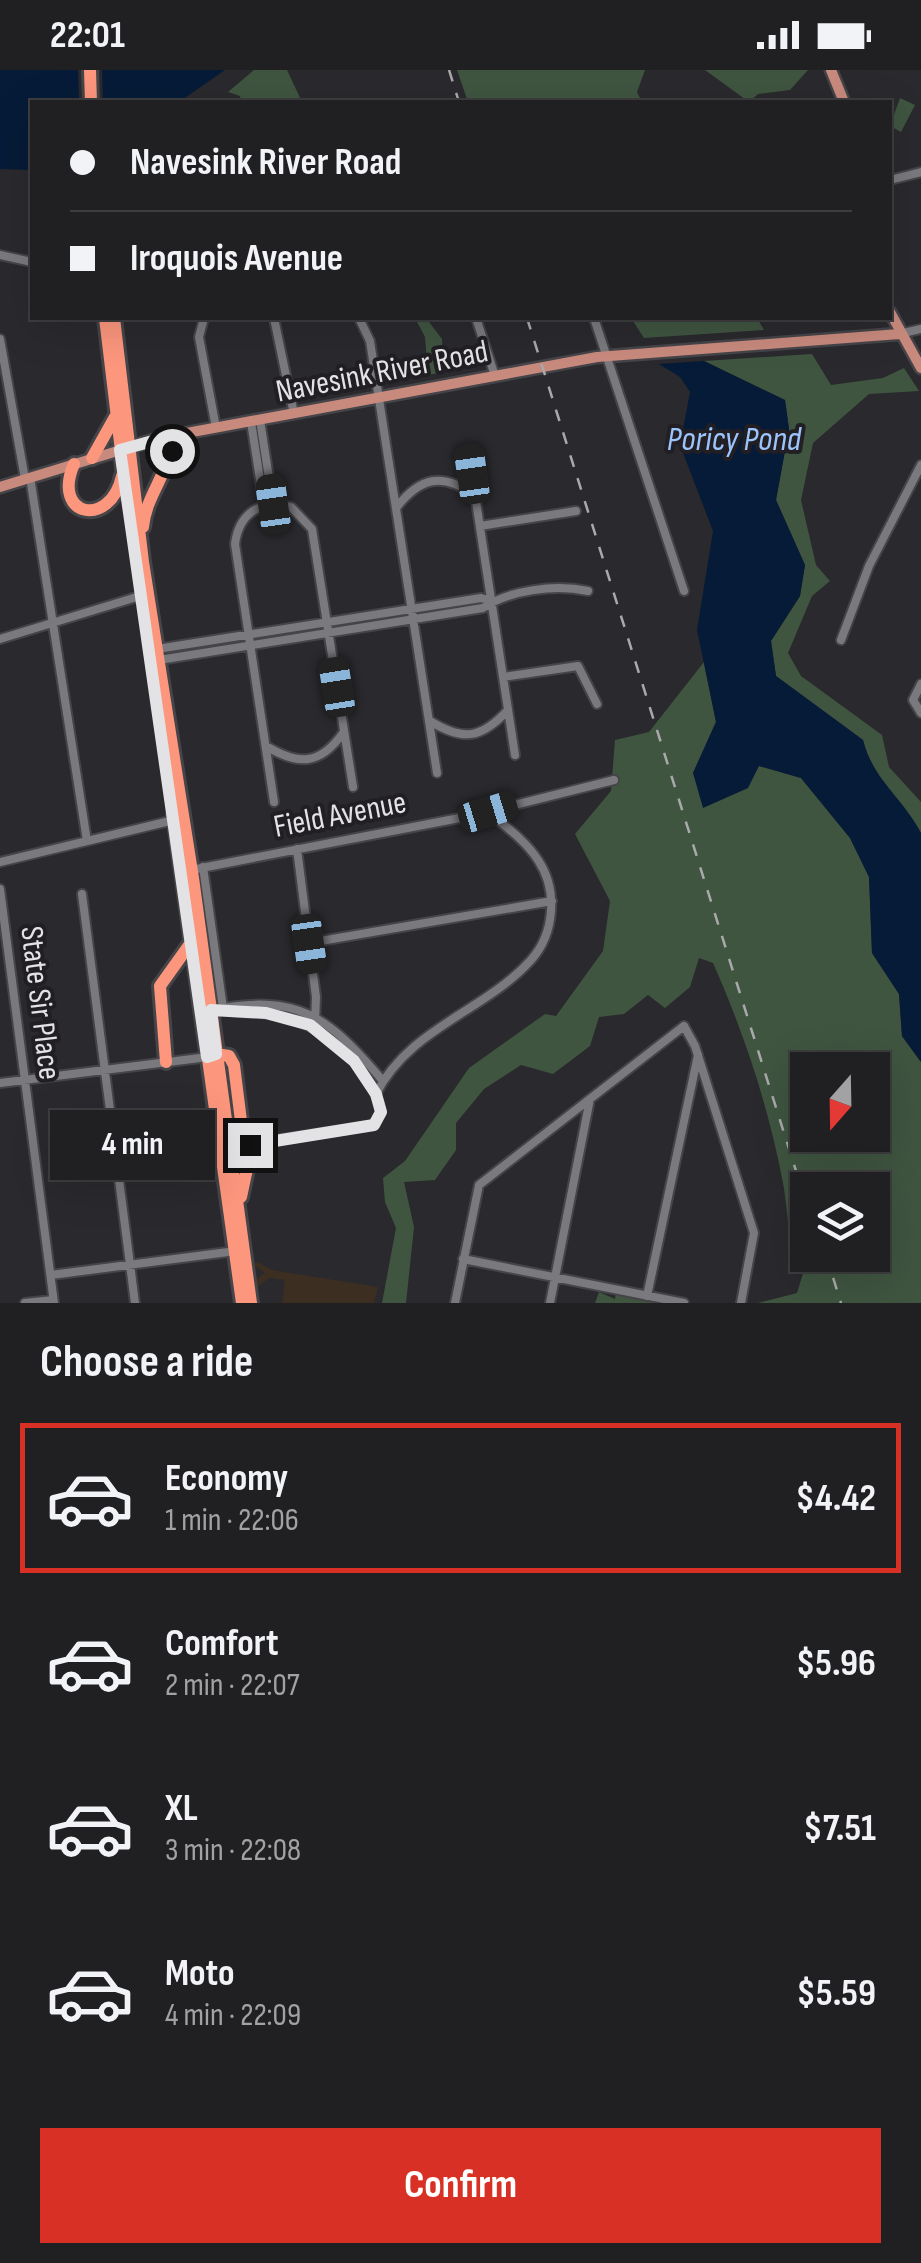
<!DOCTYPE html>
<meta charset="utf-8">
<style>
:root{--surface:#201f22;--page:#2d2c2f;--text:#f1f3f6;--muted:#a2a2a5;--line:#3d3d40;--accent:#d93025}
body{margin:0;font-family:"Sofia Sans Condensed",sans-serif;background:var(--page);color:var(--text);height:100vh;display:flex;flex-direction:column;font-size:38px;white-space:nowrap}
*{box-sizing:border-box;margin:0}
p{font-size:32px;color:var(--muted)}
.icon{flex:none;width:55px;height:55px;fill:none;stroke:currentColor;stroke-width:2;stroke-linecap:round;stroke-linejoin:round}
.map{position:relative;height:1233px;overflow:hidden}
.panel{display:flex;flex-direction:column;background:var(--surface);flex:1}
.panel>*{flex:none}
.hud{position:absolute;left:30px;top:30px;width:862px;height:220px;border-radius:0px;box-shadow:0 10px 40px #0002,0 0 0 2px var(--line);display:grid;align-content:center;height:220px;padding:0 40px;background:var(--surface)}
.needle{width:65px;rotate:200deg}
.tools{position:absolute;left:790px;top:982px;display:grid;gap:20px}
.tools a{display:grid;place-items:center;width:100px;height:100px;border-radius:0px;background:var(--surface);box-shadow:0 10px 40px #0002,0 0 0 2px var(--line);font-size:50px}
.end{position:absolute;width:45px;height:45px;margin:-22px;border:12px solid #e3e2e5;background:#111;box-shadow:0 0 0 5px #111}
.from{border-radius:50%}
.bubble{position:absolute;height:70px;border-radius:0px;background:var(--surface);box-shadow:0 10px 40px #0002,0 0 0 2px var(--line);font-size:32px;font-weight:700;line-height:70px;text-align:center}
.car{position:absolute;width:30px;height:60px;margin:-30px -15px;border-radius:12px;box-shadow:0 0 8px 2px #0007;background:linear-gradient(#222 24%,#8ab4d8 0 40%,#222 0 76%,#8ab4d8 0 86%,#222 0)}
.hud b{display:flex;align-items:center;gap:35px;height:95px;font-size:38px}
.hud b+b{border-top:2px solid var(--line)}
.hud i{width:25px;height:25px;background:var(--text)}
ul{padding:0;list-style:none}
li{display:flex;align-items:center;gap:30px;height:150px;margin:0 20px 15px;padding:0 20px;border:5px solid transparent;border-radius:0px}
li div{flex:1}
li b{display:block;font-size:38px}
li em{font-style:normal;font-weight:700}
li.current{border-color:var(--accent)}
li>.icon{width:90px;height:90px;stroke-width:1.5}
h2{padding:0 40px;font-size:45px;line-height:120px}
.action{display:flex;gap:20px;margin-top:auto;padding:20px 40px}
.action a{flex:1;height:115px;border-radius:0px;background:var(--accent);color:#fff;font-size:40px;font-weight:700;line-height:115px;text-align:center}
.status{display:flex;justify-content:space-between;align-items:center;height:70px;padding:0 50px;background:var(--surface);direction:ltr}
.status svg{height:28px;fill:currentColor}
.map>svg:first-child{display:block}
</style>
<div class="status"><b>22:01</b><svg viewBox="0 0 49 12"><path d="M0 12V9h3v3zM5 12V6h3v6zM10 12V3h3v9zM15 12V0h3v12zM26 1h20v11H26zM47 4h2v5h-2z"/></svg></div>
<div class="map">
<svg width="921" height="1233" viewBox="0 0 921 1233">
<rect width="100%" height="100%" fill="#2a292d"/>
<path fill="#3c2e21" d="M257,1192L272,1200L378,1217L374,1233H282L285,1210L269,1208L256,1218L255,1210L265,1203L254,1195Z"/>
<path fill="#3f5540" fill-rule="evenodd" d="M254,0H287L302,32H241L240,26L228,22Z
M457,0H645L637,22L642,32H468Z
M705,0H808L790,20L758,24L749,32Z
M900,28L915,35L901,62L890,56Z
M415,248H426L442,269L443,302L428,305L425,267Z
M631,248H757L764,260L644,268Z
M812,284L831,315L883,308L904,298L919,321L869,324L813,373L801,430L816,495L830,511L812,526L788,583L801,606L882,665L889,697L921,732V763C902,727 873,710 863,670L776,606L771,571L800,526L805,495L776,430L789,359L785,330L704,291Z
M704,592L716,652L693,703L759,696L801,708L850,768L869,807L872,883L899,924L902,966L921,992V1233H758L797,1223L804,1200C786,1173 789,1145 783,1113C769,1038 744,963 713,893L699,888L690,917L665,938L648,925L624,944L599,947L590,976L553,1004L521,995L484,1019L456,1053V1080L435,1110L404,1112L414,1157L406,1233H382L396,1158L385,1132L383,1108L405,1091L469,998L545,944L556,946L603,881L610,831L575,764L611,721L615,670L649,662ZM808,1000H872V1065H808ZM808,1120H872V1185H808Z
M616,1220L685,1233H595L599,1222L615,1229Z"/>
<path fill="#061b37" d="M0,0H225L179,32H32V100L0,99Z
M704,291L785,330L789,359L776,430L805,495L800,526L771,571L776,606L863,670C873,710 902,727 921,763V992L902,966L899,924L872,883L869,807L850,768L801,708L759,696L748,718L703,738L693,703L716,652L697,560L713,461L680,375L690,322L680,307L659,294Z"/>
<path fill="#2a292d" d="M78,0H102L103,32H79Z"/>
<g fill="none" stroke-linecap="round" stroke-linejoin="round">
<g stroke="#454448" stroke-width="12">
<path id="minor" d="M890,110L921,102
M0,185L32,192
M204,248L199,267L216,358
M274,248L294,344
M359,248L370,271L437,703
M476,248L495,306
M594,248L684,521
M899,264L921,259
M0,269L25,409
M260,350L273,434
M251,352L264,435
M469,383L475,425
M30,407L87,771
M396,438C420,407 442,402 475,425L515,685
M480,456L576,441
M0,569L140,526
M841,570L869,496L921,395
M157,579L481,528L492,531
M159,590L483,538C510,520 555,514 588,521
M503,607L578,596L597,634
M921,614L913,630L921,643
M430,651C464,672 482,668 508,640
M266,676C299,696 320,695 343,663
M274,732L235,474C239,443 261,429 291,437L312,459L353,717
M297,779L316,927L315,953
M0,792L174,750
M203,797L223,938
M191,800L475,745L614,710
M0,819L54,1233
M82,824L135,1233
M309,873L552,831
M223,938C238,945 253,941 269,944C320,951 370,990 381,1042L374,1055L243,1075
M211,940C298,923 328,946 383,1011
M0,1013L208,987
M376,1024C409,958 484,942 531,890C555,863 558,820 538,790C525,770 506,757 488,742
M463,1189L684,1233
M51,1205L236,1181
M647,1226L698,985
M25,1233L53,1230
M455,1233L479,1115L684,956L695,976L754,1163L741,1233
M550,1233L590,1029"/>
</g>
<g stroke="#454448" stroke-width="15">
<path id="major" d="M831,0L844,32
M890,242L921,298
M0,417L160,368L597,287L899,264"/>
</g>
<g stroke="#454448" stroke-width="18">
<path id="highway" d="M90,0L91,32
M105,248L125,414
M114,248L143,492L193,808L251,1233
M92,388L115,347
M74,394C51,447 110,459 122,406
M143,457C146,423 172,402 171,366
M174,745L242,1233
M216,984L229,986L234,995L247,1099L241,1127
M166,992L160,916L190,874"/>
</g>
<use href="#minor" stroke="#7a797e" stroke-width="8"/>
<use href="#major" stroke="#c88a7d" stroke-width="10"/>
<use href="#highway" stroke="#fc967d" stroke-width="12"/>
<path stroke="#a9a8ab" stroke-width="2.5" stroke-dasharray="12 12" stroke-linecap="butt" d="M449,0L459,32
M527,248L808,1139
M826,1185L841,1233"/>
</g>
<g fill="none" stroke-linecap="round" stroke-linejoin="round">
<path stroke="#e3e2e5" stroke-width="12" d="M172,381L171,366L120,380L207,987L216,984L211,940L266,943L310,955L354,991L376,1024L381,1042L374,1055L250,1075"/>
</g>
<g text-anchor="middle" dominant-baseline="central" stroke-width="8" stroke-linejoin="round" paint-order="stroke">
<g font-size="32" fill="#e3e2e5" stroke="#211f24">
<text transform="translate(382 302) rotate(-11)">Navesink River Road</text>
<text transform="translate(340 745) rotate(-11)">Field Avenue</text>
<text transform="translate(40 933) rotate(83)">State Sir Place</text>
</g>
<g font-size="35" font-style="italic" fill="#9cc4fc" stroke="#211f24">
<text x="734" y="369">Poricy Pond</text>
</g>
</g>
</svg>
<div class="tools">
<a><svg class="needle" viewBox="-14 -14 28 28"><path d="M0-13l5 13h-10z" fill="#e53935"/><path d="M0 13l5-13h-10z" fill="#a2a2a5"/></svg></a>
<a><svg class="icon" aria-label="layers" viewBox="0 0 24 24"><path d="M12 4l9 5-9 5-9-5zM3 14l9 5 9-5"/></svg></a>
</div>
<i class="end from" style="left:172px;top:381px"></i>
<i class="end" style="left:250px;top:1075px"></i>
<div class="bubble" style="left:50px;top:1040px;width:165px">4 min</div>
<i class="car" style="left:472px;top:404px;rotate:352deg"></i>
<i class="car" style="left:273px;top:434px;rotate:352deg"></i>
<i class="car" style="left:337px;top:617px;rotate:351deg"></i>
<i class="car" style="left:488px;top:742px;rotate:73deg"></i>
<i class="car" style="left:309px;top:874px;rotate:172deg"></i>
<div class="hud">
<b><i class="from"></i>Navesink River Road</b>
<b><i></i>Iroquois Avenue</b>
</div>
</div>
<section class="panel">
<h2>Choose a ride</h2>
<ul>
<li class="current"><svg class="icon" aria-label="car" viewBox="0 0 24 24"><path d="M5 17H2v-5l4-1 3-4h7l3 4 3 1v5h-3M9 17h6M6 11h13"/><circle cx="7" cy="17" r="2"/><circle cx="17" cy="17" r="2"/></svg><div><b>Economy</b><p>1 min · 22:06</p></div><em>$4.42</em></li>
<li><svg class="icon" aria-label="car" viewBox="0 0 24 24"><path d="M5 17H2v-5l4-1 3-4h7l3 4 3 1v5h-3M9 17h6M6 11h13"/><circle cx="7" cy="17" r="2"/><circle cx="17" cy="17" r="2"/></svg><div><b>Comfort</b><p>2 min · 22:07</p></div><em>$5.96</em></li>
<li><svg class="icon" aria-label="car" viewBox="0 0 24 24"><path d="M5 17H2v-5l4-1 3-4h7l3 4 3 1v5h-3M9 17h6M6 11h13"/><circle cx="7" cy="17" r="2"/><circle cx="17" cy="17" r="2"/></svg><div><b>XL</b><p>3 min · 22:08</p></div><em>$7.51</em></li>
<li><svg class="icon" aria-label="car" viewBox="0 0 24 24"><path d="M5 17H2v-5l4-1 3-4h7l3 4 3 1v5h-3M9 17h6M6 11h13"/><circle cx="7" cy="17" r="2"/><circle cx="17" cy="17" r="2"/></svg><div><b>Moto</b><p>4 min · 22:09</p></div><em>$5.59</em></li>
</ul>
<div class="action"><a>Confirm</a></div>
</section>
